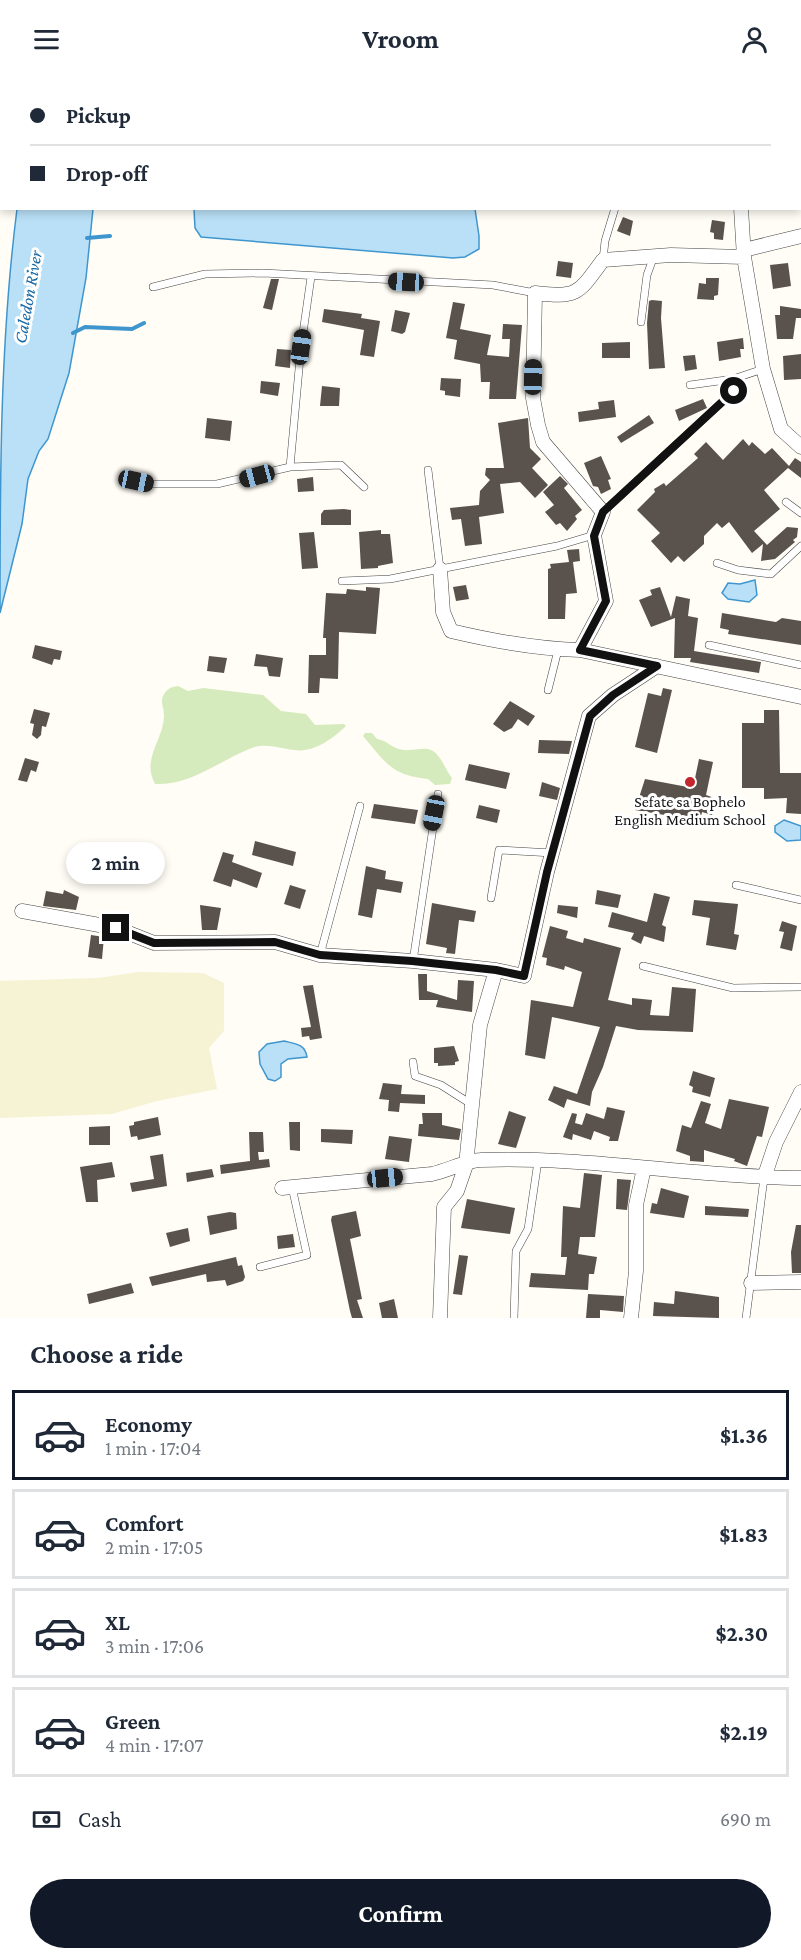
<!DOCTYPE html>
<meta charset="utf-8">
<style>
:root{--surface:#fff;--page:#f2f2f3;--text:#1f2937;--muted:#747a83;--line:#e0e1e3;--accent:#111827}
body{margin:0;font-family:"Crimson Pro",serif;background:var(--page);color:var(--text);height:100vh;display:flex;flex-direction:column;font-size:22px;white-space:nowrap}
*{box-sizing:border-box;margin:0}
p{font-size:20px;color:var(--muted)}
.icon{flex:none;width:33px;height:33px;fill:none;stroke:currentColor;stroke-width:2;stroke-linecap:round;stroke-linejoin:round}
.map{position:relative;height:1240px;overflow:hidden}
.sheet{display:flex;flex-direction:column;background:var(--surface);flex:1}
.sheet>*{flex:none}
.hud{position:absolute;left:0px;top:0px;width:801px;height:132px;box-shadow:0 3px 9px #0003;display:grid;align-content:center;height:132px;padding:0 30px;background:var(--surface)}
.end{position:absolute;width:27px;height:27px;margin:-14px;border:8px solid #111;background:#fff;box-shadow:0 0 0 3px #fff}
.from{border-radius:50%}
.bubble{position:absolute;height:42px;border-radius:21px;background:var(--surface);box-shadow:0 3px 9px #0003;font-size:20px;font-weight:700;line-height:42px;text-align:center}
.car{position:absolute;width:18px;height:36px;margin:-18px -9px;border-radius:8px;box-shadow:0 0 4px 2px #0007;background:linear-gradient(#222 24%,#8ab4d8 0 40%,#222 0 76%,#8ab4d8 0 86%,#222 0)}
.hud b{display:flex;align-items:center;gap:21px;height:57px;font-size:22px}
.hud b+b{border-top:2px solid var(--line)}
.hud i{width:15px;height:15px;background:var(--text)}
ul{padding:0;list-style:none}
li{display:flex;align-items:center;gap:18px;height:90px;margin:0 12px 9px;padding:0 18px;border:3px solid var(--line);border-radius:0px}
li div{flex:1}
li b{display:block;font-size:22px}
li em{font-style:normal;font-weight:700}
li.selected{border-color:var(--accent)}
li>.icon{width:54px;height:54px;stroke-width:1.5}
h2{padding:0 30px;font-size:27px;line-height:72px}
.pay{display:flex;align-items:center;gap:15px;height:66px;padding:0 30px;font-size:22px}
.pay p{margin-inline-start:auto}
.button{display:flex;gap:12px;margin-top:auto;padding:12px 30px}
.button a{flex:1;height:69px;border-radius:36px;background:var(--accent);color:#fff;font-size:24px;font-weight:700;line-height:69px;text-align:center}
header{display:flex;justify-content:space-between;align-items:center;height:78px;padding:0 30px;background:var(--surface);font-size:27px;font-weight:700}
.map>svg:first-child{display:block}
</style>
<header><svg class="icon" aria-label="menu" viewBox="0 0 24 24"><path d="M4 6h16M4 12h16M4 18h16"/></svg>Vroom<svg class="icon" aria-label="person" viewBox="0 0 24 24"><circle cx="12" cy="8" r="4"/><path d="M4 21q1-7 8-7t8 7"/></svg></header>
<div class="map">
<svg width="801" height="1240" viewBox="0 0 801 1240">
<rect width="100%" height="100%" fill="#fffdf5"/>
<path fill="#f6f3d4" d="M138,894L203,895L224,905V953L209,970L217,1011L157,1023L112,1036L0,1040V903L98,900Z"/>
<path fill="#d5ebbd" d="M178,608L188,613L203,610L263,617L281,633L306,636L315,647L344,646L346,648C332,661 314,675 294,672C277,670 266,664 249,671C218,684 189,708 155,706C141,680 164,662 164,637C164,630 160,625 163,618C166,611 171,609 178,608Z
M365,655H372L377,661C386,662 391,669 399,671C409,674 418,670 427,671C440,672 445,692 452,700L450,706L435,707L428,701C391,697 386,685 363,658Z"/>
<path fill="#b9e0f7" stroke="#3f96cf" stroke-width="1.5" d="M17,131H93L86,200L69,295L48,361L39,373L28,401L22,446L0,535C0,400 0,264 17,131Z
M194,131H475L479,158V171L465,179L453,180L201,159L195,150Z
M755,502L757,517L749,524L728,521L722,515L728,505L740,506Z
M784,742L801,748V762L787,763L775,754V748Z
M284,963C296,966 305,966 307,979L288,981L281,986V999L275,1003L268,1001L260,986L259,974L267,966Z"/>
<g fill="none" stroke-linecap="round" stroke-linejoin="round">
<path stroke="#3f96cf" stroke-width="4" d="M87,160L110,158
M73,255L85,249L132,251L144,245"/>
</g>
<path fill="#5a524d" d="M623,139L633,143L630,158L617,153Z
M712,142L725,144L723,162L714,161V155L710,154Z
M558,183L573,185L571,200L556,198Z
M788,185L791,208L773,211L770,187Z
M706,200H719L718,217L714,218V222L697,221L699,205L706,206Z
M271,201H279L272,232L263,230Z
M652,222L662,223L661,240L665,290L649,291L647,245L649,223Z
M453,224L465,226L460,251L491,257L487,277L509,279L510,261H502L503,246L522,247L516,321H489L490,304H481L480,286L454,281L457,262L446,260Z
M780,228L801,231V240H796L793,261H777L775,237H780Z
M324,231L362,236L361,240L380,243L374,279L360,277L364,252L322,244Z
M395,232L410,235L405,254L402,256L391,253Z
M743,260L744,271H740L741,279L719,283L717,264Z
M630,264V280H602V265Z
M277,271L291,272L290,290L275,288Z
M801,276V301L784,302L783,278Z
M695,277L697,291L685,293L683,278Z
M441,300L461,301L460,319L445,317V313L440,312Z
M261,303L280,305L278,318L260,315Z
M322,308L340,310L339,328H320Z
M703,321L707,330L679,343L675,332Z
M614,322L616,339L579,344L578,334L599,331L598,324Z
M649,337L654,345L621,365L617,359Z
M207,340L232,343L230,363L205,360Z
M528,340L530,370L541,381L532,390L548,407L535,420L520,404L500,406L504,435L479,439L482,466L465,468L461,441L452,442L450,430L479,427L480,413L490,402L485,397L486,390H504L498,345Z
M743,361L749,368L752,364L765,376L772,370L789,388L795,380L801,384V400L788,390L764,412L780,431L754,453L767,467L787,449L798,450L797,459L793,462L795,464L775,481L761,483L763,466L752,475L729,444L722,450L717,445L704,458V466L684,484L678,478L671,485L651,463L660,455L637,432L655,414L654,411L664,405L666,408L698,380L694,376L706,364L723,382Z
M601,378L611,401L608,402L611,411L601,416L598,409L593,408L584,385Z
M560,398L568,406L564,410L582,432L575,438L577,441L567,453L560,445L556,447L545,434L554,427L543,414Z
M313,399L314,413L298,414L297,401Z
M344,431L351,432V447H321V436L324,432Z
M381,452V456H390L393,485L378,488V490L361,491L359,454Z
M314,454L318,490L302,491L299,455Z
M579,471L580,483L573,484L577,515L566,516L565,541H548V491L551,490L550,486L569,484L567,472Z
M466,507L469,521L456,523L453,509Z
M366,509L380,510L376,556L339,554L338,601L320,600L319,615H308L309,577H326V560H323L326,515L346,516L347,511L366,513Z
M660,509L671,539L676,518L690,521L688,538L698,540L694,573L761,584L759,595L690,584L691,580H674L675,540L651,549L639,522L652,517L650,512Z
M722,535L776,544L782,540L801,543V567L728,556L729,552L720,550Z
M35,567L62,573L60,582L54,581L52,587L32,580Z
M256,576L283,580L280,599L269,598L267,589L254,588Z
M209,578L227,580L224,595L207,593Z
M663,610L672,612L657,675L635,669L648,615L661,618Z
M510,623L535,638L528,648L518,641L512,650L504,654L493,646Z
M34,631L50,635L46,649L42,648L41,657L37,661L32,657L34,646L30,645Z
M764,632H779L780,695H801V736L786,735L787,720L764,721V710H742V645H764Z
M539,662L572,663L569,676L538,675Z
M25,680L39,684L36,694L31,692L27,704L18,702Z
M699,681L713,684L706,717L717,721L712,737L702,734L700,743L635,732L645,701L693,710Z
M469,686L510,695L506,711L465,702Z
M542,704L560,710L557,722L539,718Z
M374,726L418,732L415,746L371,740Z
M479,727L500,732L497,745L476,740Z
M255,763L296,774L293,788L252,777Z
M223,774L234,777L232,784L262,795L257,810L233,801L231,809L213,803Z
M366,788L386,793L385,801L403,804L401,815L377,811L372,840L358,837Z
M290,807L306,812L300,831L284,826Z
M64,812L79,819L76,832L43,828L46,813L63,816Z
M597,812L621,817L618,830L595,826Z
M654,815L670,819L662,847L666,849L664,864L644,858L641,866L631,861L634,855L608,849L612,834L647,844Z
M694,822L738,826L734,856L739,857L736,872L706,867L710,840L692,837Z
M432,825L476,833L474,844L459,842L455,876L446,875L447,870L426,866Z
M200,827L221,830L217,852H202Z
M558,827L578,829L577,840L557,835Z
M782,843L797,848L792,873L780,870L784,854L779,853Z
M550,848L568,853L566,860L583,865L584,860L621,870L608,922L632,927V920L652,922L650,937L669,938L672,909L696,911L693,954L638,952L616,948L603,989L592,1014L590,1028L567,1021L564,1030L548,1022L554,1008L577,1016L600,949L552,939L545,981L525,977L531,922L573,929L582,894L565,888L564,892L546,887L547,880L542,879Z
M91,857L104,859L102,881L88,879Z
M418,896H427V913L457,922L458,902L474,903L472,934L436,929L438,922H419Z
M313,907L322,960L310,962L309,958L302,959L301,950L311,949L303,908Z
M454,968L459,983L455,984V987L438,988V985H434V970Z
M693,993L715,1000L710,1019L692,1014L693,1009L689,1007Z
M383,1005L402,1007L401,1016L425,1017V1026L400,1025L399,1034L388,1033L389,1022L379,1021Z
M729,1021L769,1029L762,1059L757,1058L747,1088L734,1083L735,1081L704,1072V1084L690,1083V1078L676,1073L682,1047L691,1050L701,1023L711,1026L705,1045L721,1051Z
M607,1029L625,1033L618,1063H609L610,1059L594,1053L591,1062L573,1056L572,1062L563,1059L572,1035L577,1036L575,1045L582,1047L586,1035L604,1041Z
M509,1033L526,1039L516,1070L498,1066Z
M422,1035H442V1047L461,1051L459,1062L418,1058L419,1046H423Z
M158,1039L161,1057L138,1062L137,1058L131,1059L129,1048L134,1047V1044Z
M289,1044H300V1073L290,1072Z
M110,1048V1067H89V1049Z
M321,1051L353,1052L352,1066L321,1064Z
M249,1054H263L264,1074H258L259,1082L269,1081L270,1089L221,1096L220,1087L250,1083Z
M389,1058L412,1061L409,1084L385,1081Z
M163,1076L167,1108L132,1114L130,1105L154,1101L150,1078Z
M112,1084L115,1099L97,1102L98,1124H86L80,1089Z
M212,1091L214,1099L187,1104L186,1095Z
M584,1095L602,1097L595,1159H580L578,1176L597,1179L594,1196H589L588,1212L529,1209L531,1195L565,1197L567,1179H561L563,1128L580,1130Z
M617,1101L631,1102L627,1132L616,1131Z
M661,1110L689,1118L684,1140L650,1135L652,1125L657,1126Z
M467,1121L515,1130L510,1156L461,1150Z
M705,1128L749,1131L748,1139L705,1137Z
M356,1133L361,1158L350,1161L362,1221L357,1222L363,1240H352L350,1233L331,1142L332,1138Z
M230,1134L236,1135L237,1151L210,1157L207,1138Z
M796,1147H801V1195H792L791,1174Z
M188,1150L190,1163L170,1169L166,1155Z
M293,1156L295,1169L278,1171L277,1158Z
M459,1177L468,1178L462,1217L453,1216Z
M236,1179L238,1188L242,1187L245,1199L243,1203L227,1208L225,1202L207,1204L206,1196L152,1208L149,1199Z
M131,1205L134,1215L89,1226L87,1216Z
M675,1213L719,1219V1240L653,1238L654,1224L674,1226Z
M588,1216L624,1218L623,1234L600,1232V1240H586Z
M394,1221L398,1240H382L379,1225Z"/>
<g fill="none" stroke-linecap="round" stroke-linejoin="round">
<g stroke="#444" stroke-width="8">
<path id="service" d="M518,0V2
M631,0V2
M536,2L544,0
M603,182L605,163L615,130
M153,209L205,196L263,195L493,207L535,215
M641,244L647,197L654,178
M690,307L733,301L763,291
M290,389L301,269L311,199
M428,392L440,491
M124,400L148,406H217L290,389L341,387L364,409
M786,424L801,435
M603,434L734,313L733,301
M717,485L738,492L771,496L801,468
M342,503L390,501L557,468L594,457
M709,567L801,587
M548,612L558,572
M736,807L801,822
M491,820L499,772L553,775
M320,877L360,728
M413,883L438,716
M643,888L733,910L801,909
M413,984L415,998L441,1007L471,1026
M260,1189L307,1177L292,1109
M514,1240L516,1173L528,1151L538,1083
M746,1240L764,1100"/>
</g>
<g stroke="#444" stroke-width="15">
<path id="minor" d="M732,0V2
M800,24H801
M741,130L744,179L763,291L781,351L801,369
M744,172L801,158
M440,491L443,534L451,553C493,563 537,571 580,572L801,619
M580,572L606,523L594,457L603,434L543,364L538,347L533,320L535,215C578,220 578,216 603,182L671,177L744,179
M22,833L116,850L154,865L275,864L320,877L413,883L496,892L524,898L547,794L589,638L613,617L657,588
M764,1100L776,1064L801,1014
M282,1110L432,1096C446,1093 469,1082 480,1082C587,1078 694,1099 801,1100
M751,1205L801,1204
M440,1240L444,1129L457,1113L466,1087L480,947L496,892
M631,1240L636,1193V1127L644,1090"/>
</g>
<use href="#service" stroke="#fff" stroke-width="7"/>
<use href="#minor" stroke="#fff" stroke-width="14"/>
</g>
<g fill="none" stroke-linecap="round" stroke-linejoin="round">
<path stroke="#111" stroke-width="8" d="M116,850L154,865L275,864L320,877L412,883L496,892L524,898L547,794L590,638L613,617L657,588L580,572L606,523L594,458L603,434L734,313"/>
</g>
<circle fill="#c4262e" stroke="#fff" stroke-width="2" cx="690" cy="704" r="6"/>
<g text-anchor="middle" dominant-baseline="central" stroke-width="6" stroke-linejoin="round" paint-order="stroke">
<g font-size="16" fill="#111" stroke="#fff">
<text x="690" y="723">Sefate sa Bophelo<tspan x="690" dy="18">English Medium School</tspan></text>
</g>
<g font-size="18" font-style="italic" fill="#1768a6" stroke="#fff">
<text transform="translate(28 219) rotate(-80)">Caledon River</text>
</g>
</g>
</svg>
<i class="end from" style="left:734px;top:313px"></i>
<i class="end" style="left:116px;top:850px"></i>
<div class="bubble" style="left:66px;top:764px;width:99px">2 min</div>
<i class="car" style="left:406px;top:204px;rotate:273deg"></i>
<i class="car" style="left:301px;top:269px;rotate:8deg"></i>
<i class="car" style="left:533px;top:299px;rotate:1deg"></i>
<i class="car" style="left:257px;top:398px;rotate:255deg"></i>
<i class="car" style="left:136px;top:403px;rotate:102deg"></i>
<i class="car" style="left:434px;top:735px;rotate:191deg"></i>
<i class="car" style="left:385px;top:1100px;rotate:84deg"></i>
<div class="hud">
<b><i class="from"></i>Pickup</b>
<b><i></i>Drop-off</b>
</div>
</div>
<section class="sheet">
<h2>Choose a ride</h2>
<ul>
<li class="selected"><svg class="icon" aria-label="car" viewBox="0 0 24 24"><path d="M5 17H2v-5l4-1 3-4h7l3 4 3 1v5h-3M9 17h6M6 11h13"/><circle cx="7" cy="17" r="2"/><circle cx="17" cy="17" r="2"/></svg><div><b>Economy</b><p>1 min · 17:04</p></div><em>$1.36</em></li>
<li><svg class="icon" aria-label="car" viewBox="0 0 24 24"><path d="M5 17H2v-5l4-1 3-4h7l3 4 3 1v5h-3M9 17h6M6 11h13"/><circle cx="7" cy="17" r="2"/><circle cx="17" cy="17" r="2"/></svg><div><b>Comfort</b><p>2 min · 17:05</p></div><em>$1.83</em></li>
<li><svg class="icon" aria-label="car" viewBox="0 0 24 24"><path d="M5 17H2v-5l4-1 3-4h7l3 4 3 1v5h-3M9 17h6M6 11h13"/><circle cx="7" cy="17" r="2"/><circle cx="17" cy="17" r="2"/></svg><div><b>XL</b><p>3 min · 17:06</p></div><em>$2.30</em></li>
<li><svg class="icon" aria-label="car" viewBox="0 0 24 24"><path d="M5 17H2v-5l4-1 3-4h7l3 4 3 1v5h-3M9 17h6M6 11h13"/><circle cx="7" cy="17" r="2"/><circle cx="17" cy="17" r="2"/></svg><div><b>Green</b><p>4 min · 17:07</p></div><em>$2.19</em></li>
</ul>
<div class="pay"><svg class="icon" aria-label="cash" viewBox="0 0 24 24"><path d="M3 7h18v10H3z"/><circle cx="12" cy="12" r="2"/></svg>Cash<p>690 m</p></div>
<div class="button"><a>Confirm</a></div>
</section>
